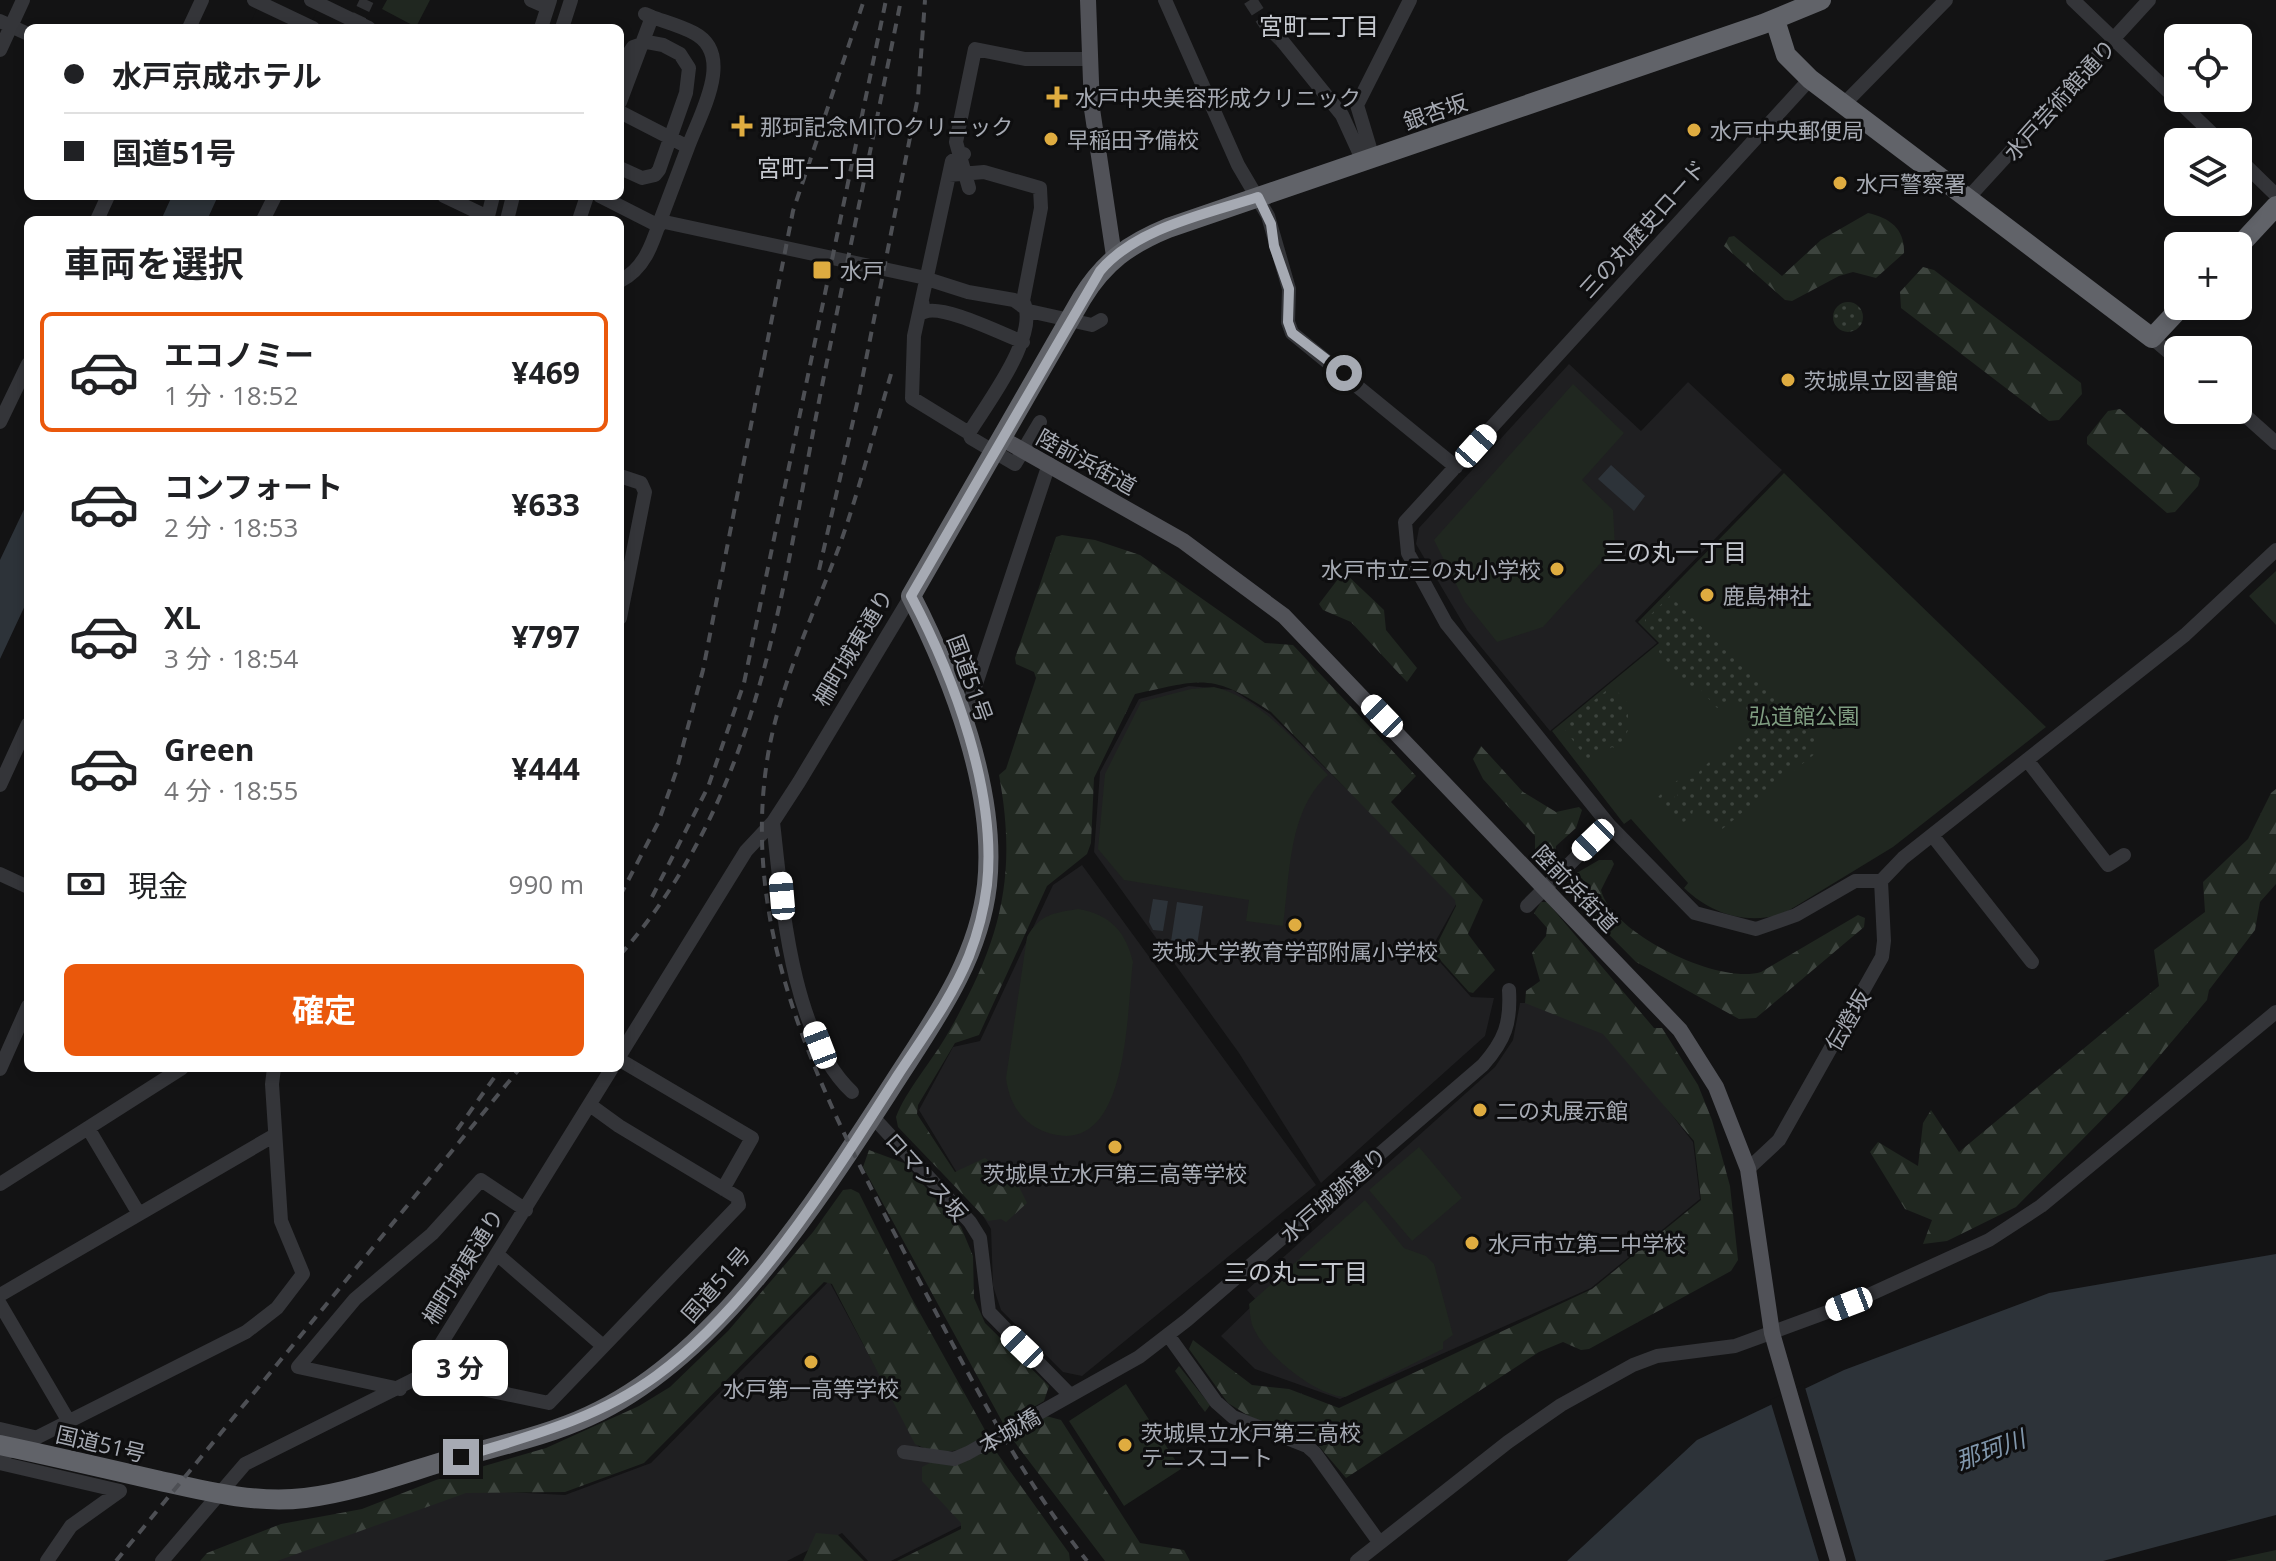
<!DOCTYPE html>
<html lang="ja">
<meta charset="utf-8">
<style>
:root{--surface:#fff;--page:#f2f2f2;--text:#202124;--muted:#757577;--line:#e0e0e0;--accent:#ea580c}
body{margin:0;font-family:"Open Sans","Noto Sans JP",sans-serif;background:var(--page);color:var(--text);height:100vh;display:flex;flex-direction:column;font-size:30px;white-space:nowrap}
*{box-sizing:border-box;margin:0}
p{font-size:26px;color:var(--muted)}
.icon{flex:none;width:44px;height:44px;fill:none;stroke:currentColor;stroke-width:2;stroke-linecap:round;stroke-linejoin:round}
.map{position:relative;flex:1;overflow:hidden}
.sheet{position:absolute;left:24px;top:216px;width:600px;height:856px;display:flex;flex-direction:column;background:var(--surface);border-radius:12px;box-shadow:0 4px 12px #0003}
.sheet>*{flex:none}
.guide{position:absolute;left:24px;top:24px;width:600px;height:176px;border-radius:12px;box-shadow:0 4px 12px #0003;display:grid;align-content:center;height:176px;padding:0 40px;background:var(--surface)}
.tools{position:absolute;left:2164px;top:24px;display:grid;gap:16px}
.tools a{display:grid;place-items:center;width:88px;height:88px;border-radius:12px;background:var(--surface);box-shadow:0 4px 12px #0003;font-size:40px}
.end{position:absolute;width:36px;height:36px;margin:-18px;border:10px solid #a6aab3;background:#111;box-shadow:0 0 0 4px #111}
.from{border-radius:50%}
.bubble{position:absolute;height:56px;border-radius:12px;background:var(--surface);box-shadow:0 4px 12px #0003;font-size:26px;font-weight:700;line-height:56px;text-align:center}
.car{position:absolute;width:24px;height:48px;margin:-24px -12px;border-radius:10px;box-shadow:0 0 6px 2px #0007;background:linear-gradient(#fff 24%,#345 0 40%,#fff 0 76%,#345 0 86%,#fff 0)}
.guide b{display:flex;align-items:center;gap:28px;height:76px;font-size:30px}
.guide b+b{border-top:2px solid var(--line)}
.guide i{width:20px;height:20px;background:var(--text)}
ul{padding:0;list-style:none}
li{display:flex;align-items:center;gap:24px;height:120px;margin:0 16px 12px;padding:0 24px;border:4px solid transparent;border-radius:12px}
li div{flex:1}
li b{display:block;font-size:30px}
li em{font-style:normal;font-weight:700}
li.current{border-color:var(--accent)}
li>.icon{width:72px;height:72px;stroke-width:1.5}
h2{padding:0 40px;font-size:36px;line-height:96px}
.pay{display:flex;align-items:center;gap:20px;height:88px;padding:0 40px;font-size:30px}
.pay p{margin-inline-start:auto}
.primary-button{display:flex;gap:16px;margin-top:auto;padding:16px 40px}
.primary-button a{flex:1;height:92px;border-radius:12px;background:var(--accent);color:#fff;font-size:32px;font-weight:700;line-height:92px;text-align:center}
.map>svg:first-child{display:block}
</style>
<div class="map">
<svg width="2276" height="1561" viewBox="0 0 2276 1561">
<defs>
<pattern id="forest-firs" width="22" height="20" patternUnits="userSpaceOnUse" patternTransform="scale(2)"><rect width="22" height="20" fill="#202720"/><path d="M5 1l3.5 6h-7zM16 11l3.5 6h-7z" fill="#3d443e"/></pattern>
<pattern id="garden-dots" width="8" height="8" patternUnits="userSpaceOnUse" patternTransform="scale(2)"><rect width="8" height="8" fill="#202720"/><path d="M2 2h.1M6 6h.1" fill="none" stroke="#3d443e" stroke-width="1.8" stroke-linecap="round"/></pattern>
</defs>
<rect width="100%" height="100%" fill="#131314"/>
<path fill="#1f1f21" d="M1569,364L1641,431L1688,382L1782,470L1635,621L1657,643L1550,731L1467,630L1416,544L1419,528Z
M1189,686L1233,690L1270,714L1459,899L1430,951L1471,997L1494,998L1485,1036L1321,1183L1239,1053L1094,852L1100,772L1139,699Z
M1082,865L1316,1185L1082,1376L1063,1372L1001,1310L993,1286L991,1229L919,1110L953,1047L980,1041L1053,885Z
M1520,1003H1555L1599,1022L1693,1142L1700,1199L1591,1288L1340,1399L1255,1369L1221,1336L1257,1301L1247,1290L1495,1067L1513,1040Z
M829,1281L917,1444L974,1519L891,1561H868L842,1533L787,1561H253L468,1490L565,1495L651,1463Z"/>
<path fill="#202720" d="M387,0H430L416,27L382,9Z
M1573,384L1624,433L1582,480L1613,510L1615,547L1543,627L1497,642L1465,602L1434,540Z
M1784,473L2046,727L1893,847L1783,914C1746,925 1711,914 1684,888L1688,883L1631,819L1624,824L1552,731L1659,643L1638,622Z
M2276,571V625L2249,596Z
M1214,687C1262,699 1295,742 1328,775C1288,810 1290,876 1283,926L1246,921L1249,900L1124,880L1098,849L1105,774L1141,702L1191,689Z
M1078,909C1110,914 1126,932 1133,962C1126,1012 1130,1165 1043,1131C1020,1121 1009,1102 1006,1078L1027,937C1040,914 1054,913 1078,909Z
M1419,1147L1462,1198L1412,1241L1369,1190Z
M1365,1200L1404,1248L1426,1256L1434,1264L1453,1335L1443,1342V1349L1345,1397C1316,1396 1266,1355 1254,1329C1250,1322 1250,1311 1249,1304Z
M1126,1384L1181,1469L1124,1506L1069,1421Z
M2276,1550V1561H2225Z"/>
<path fill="url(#forest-firs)" d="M1868,213C1891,218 1905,230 1904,253L1876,278L1853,272L1839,276L1792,301L1785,300L1724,246L1729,237L1734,236L1782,276L1821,240Z
M1923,267L1934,270L2081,383L2082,394L2059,420L2049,421L1901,308L1900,292Z
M2120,409L2200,478L2198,486L2175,512L2167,513L2087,444V437L2108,411Z
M1062,535L1095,540L1140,555L1265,643L1293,645L1416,776L1391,802L1483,900L1468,934L1495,970L1473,993L1469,992L1433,952L1456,906L1455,900L1271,712C1212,673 1203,679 1135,694L1094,778L1091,843L1087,854L1047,886L979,1035L955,1043L918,1105L917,1114L955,1172L985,1158L1016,1181L1027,1203L1006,1222L1001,1219L988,1221L898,1127L896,1117C905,1092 934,1058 948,1033C1000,943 1018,878 999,775L1006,769L1036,678L1034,672L1016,664L1015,658L1056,537Z
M1347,575L1384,610L1386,630L1417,668L1407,682L1351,622L1323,610L1319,604L1338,579Z
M1481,746L1523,792L1556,812L1579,807L1582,810L1576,828L1556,846L1555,861L1546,870L1535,857V836L1483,779L1473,759Z
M2276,789V884L2260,902L2255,930L2209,990L2207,1000L2130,1091L2016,1207L1947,1241L1923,1244L1932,1220L1905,1209L1870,1152L1878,1142L1918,1166L1923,1123L1931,1110L1959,1152L2159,986L2154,950L2205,912L2203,882L2248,839L2271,793Z
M1599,860H1612L1614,864L1601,890C1612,934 1719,985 1761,972L1858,915L1865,918L1864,927L1756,1018L1739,1019L1636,962L1563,888L1575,874Z
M1541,902H1547L1654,1028H1662L1698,1085L1712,1120L1730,1186L1738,1260L1731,1271L1589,1349L1581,1350L1563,1342L1539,1352L1346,1478L1312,1438L1252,1418L1228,1403L1189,1349L1193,1340L1252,1385L1289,1389L1339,1408L1592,1289L1701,1200L1694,1141L1603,1034L1525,1003L1526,991L1540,981L1532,953L1546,936L1547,928L1534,913Z
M869,1150L904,1163L961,1227L973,1256L974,1298L985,1323L1049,1386L1044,1401L1004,1425L863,1167Z
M851,1189L859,1193L911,1297L986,1432C971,1454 939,1456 915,1444L832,1284L824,1282L644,1463L565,1492L466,1493L277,1561H200L207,1553L281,1524L362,1509L436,1480L546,1448L639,1406L670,1387L728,1331L813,1232L843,1190Z
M1179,1366L1210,1405L1205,1412L1175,1371Z
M1046,1416L1061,1420L1140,1543L1184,1550L1190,1561H1105L1010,1436Z
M992,1446L1069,1553L1070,1561H897L961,1529V1523L922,1481V1467L934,1461L959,1464Z
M816,1533L838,1535L864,1561H803Z"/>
<path fill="url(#garden-dots)" d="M1833 317a15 15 0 1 1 30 0a15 15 0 1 1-30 0Z
M1670,596L1819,742L1817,752L1721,830L1697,808L1701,784L1699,772L1712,759L1721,763L1758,728L1735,702L1717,708L1699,688H1690L1659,652L1661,640L1645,625V620Z
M1612,686L1628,703V730L1620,750L1612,747L1590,763L1562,726Z
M1696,778L1698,784L1692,815L1688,817L1674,788L1676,781Z
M1665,790L1672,792L1686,820L1682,824L1658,797Z"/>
<path fill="#2d3339" d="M172,196H218L207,220H161Z
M1611,465L1645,496L1634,511L1598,479Z
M28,501V599L0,659V560Z
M1153,899L1168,901L1163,931L1153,930L1149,922Z
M1177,902L1203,906L1196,952L1170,948Z
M2276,1254V1515L2103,1561H1567L1697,1440L1844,1370L2049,1293Z"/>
<path fill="#131314" d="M261,0H322L309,28H248Z
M1804,1384L1856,1561H1819L1770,1400Z"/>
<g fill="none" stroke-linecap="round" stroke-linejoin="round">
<path stroke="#303134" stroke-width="14" stroke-dasharray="14 7" stroke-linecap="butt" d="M1250,0L1267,26L1283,42
M354,28L367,0"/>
<path stroke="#343539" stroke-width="14" d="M254,0L313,28
M311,0L369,28
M531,0L547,7
M1165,0L1238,165L1268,216L1289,289L1288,322L1292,333L1456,467
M2073,0L2221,142
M0,21L28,34
M189,28L202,0
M541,28L550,0
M562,28L571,0
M1283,42L1342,115L1363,161
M0,50L23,0
M620,67L633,47L647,42L663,45L680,54L689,68L686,93L659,170L655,175L642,178L620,168
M1810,79L1405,522L1408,553L1446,623L1609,825L1695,913L1756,929L1796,915L1855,881H1881
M620,102L652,17L645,14
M1844,104L1946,0
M620,112L688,147C699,116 736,55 694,33C681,26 666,22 652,17
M688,147L660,221L921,277L968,292L1014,300L1029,311L1092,325L1101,320
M1373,158L1357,105L1410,0
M2238,158L2276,195
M949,175L984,172L1040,188L1041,208L1023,301C1041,334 987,403 969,433L912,398L914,336L952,161L964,154
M969,188L956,142L975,49L1025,59H1088
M444,196L488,217
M600,196L659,226
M1968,198L2149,0
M97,220L108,196
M263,220L275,196
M487,220L493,196
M507,220L513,196
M579,220L587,196
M620,281C644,269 652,245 660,221
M922,301L924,312C943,304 1002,334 1023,342
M2152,338L2178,360
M2238,409L2276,443
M0,422L28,364
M969,433L971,438L1015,464L1040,422
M620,476L641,483L645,492L620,618
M963,723L1049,464
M2027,760L2108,865L2124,855
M0,785L28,724
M773,822C782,901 791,1035 852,1092
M1932,835L2032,962
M0,874L28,887
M1527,906L1609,825
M620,1055L746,851L773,822L799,782L911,596
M620,1060L752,1138L723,1189
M0,1069L28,1006
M872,1116L970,1222L980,1238L989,1312L1069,1394
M88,1128L139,1214
M1748,1169L1779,1140L1882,957L1884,941L1881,881L1903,858L2185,635L2276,550
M0,1184L182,1068
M498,1255L603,1346
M0,1295L275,1135
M0,1304L68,1420
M1168,1335L1216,1402L1233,1417L1307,1446L1315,1453L1379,1542
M421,1376L549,1403L739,1205L737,1197L619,1126L590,1105
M400,1389L298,1367L355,1299L432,1234L481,1180L526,1210
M0,1429L34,1437
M904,1452L954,1459L968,1453L1139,1357L1187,1320L1483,1065C1505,1040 1511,1023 1509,990
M0,1456L246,1332L277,1308L303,1274L281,1221L272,1084L274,1068
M0,1463L120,1491L71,1526L47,1561
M162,1561L245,1464L421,1376L612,1068
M1357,1561L1508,1442L1561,1405L1633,1365L1657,1356L1735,1346L1849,1304L1989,1240L2041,1206L2276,1012"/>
<path stroke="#515258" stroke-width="16" d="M1088,0L1092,109L1114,256
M1001,438L1183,541L1284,616L1680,1030L1716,1087L1748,1169L1772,1333L1838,1561"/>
<path stroke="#616369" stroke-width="20" d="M1775,20L1786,55L1810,79L2152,338L2182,306
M2238,247L2276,206
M0,1445C52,1456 104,1468 156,1480C205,1491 255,1504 305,1498C355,1492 404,1473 452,1459C497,1446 546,1436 589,1416C715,1359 814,1206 888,1092C929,1027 978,964 987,885C997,792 953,678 911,596L1082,298C1104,262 1129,244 1168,228L1763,24L1821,0"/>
<path stroke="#4d4f54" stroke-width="4" stroke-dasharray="10 8" stroke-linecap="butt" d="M891,374C874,432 859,491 839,547C814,613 782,680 769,749C734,943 835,1119 921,1284C971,1379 1020,1476 1087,1561
M819,570L859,395L918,97L925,0
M620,896L658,823L676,772L703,670L793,211L864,0
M652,897L708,787L744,683L886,0
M620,955C763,792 781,590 822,386C848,257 875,129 901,0
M457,1130L501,1068
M116,1561L520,1068"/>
</g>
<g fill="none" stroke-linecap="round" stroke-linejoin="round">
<path stroke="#a6aab3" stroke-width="10" d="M461,1457C530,1436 597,1419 656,1376C752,1306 834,1175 898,1075C923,1037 952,998 969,956C978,933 984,909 987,885C997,792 954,677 911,596L1100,271C1136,228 1206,214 1258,197L1271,224L1274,246L1289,289L1288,322L1292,333L1344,373"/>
</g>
<g fill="#dfac40" stroke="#0e0e0f" stroke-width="3">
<path d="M1053 85h8v8h8v8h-8v8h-8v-8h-8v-8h8z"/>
<path d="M738 114h8v8h8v8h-8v8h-8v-8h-8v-8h8z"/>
<circle cx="1694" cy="130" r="8"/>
<circle cx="1051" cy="139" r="8"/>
<circle cx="1840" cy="183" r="8"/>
<rect x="812" y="260" width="20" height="20" rx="4"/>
<circle cx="1788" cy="380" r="8"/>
<circle cx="1557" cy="569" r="8"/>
<circle cx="1707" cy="595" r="8"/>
<circle cx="1295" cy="925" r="8"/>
<circle cx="1480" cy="1110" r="8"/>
<circle cx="1115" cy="1147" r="8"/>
<circle cx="1472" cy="1243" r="8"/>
<circle cx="811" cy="1362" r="8"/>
<circle cx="1125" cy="1445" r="8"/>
</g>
<g text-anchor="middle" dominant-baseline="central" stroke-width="6" stroke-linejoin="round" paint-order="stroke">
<g font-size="22" fill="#a6aab3" stroke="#0e0e0f" text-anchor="start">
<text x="1075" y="97">水戸中央美容形成クリニック</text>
<text x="760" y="126">那珂記念MITOクリニック</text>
<text x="1710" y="130">水戸中央郵便局</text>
<text x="1067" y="139">早稲田予備校</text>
<text x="1856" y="183">水戸警察署</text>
<text x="840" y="270">水戸</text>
<text x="1804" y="380">茨城県立図書館</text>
<text x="1541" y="569" text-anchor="end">水戸市立三の丸小学校</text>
<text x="1723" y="595">鹿島神社</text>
<text x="1295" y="951" text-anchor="middle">茨城大学教育学部附属小学校</text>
<text x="1496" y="1110">二の丸展示館</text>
<text x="1115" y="1173" text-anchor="middle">茨城県立水戸第三高等学校</text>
<text x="1488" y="1243">水戸市立第二中学校</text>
<text x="811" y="1388" text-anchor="middle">水戸第一高等学校</text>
<text x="1141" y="1432">茨城県立水戸第三高校<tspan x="1141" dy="25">テニスコート</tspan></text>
</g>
<g font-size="22" fill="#a6aab3" stroke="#0e0e0f">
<text transform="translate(2059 99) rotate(-48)">水戸芸術館通り</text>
<text transform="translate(1435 111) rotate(-19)">銀杏坂</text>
<text transform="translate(1642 228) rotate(-48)">三の丸歴史ロード</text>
<text transform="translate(1087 461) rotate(29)">陸前浜街道</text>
<text transform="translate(852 647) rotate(-59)">柵町城東通り</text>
<text transform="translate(971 678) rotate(70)">国道51号</text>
<text transform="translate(1576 888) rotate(46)">陸前浜街道</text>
<text transform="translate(1847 1020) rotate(-60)">伝燈坂</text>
<text transform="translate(927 1176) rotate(48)">ロマンス坂</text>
<text transform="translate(1333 1194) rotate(-41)">水戸城跡通り</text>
<text transform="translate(462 1266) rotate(-58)">柵町城東通り</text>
<text transform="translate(715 1284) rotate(-49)">国道51号</text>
<text transform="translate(1009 1430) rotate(-30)">本城橋</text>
<text transform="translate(101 1443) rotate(13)">国道51号</text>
</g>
<g font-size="22" fill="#7f9d81" stroke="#0e0e0f">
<text x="1804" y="715">弘道館公園</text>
</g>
<g font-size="24" fill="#c6c9d0" stroke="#0e0e0f">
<text x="1319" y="25">宮町二丁目</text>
<text x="817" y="167">宮町一丁目</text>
<text x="1675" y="551">三の丸一丁目</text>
<text x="1296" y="1271">三の丸二丁目</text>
</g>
<g font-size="24" font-style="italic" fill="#8096ab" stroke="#0e0e0f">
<text transform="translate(1990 1449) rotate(-20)">那珂川</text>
</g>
</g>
</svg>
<div class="tools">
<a><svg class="icon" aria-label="locate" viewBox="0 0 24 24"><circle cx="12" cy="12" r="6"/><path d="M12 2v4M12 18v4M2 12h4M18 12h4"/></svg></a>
<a><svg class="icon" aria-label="layers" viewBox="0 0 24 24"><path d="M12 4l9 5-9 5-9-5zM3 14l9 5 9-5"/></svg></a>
<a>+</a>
<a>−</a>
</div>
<i class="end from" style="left:1344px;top:373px"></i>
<i class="end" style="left:461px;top:1457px"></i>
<div class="bubble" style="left:412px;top:1340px;width:96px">3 分</div>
<i class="car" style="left:1476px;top:446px;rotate:42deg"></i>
<i class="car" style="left:1382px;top:716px;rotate:316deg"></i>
<i class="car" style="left:1593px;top:840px;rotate:226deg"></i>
<i class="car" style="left:782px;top:896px;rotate:355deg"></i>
<i class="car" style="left:820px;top:1045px;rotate:339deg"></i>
<i class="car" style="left:1849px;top:1304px;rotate:249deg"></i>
<i class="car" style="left:1022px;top:1347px;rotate:314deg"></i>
<div class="guide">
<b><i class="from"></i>水戸京成ホテル</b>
<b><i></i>国道51号</b>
</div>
<section class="sheet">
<h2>車両を選択</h2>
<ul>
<li class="current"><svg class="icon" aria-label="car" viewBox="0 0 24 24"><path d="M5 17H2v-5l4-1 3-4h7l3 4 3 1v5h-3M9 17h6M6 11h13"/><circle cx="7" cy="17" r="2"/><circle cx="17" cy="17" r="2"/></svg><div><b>エコノミー</b><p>1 分 · 18:52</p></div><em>¥469</em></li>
<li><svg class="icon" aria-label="car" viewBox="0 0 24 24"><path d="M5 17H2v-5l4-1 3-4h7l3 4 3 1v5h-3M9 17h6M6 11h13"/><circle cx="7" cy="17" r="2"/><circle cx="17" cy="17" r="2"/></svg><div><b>コンフォート</b><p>2 分 · 18:53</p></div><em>¥633</em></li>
<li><svg class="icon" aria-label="car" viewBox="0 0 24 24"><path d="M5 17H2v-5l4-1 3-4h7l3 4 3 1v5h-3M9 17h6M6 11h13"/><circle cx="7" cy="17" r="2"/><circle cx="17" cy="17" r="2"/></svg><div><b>XL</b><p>3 分 · 18:54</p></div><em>¥797</em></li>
<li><svg class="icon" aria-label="car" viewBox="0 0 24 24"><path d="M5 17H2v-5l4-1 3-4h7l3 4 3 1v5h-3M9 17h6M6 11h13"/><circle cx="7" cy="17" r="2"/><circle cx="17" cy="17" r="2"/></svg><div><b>Green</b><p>4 分 · 18:55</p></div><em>¥444</em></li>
</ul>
<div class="pay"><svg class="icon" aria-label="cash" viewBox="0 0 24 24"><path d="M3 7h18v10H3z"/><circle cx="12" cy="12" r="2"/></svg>現金<p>990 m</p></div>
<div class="primary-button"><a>確定</a></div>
</section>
</div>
